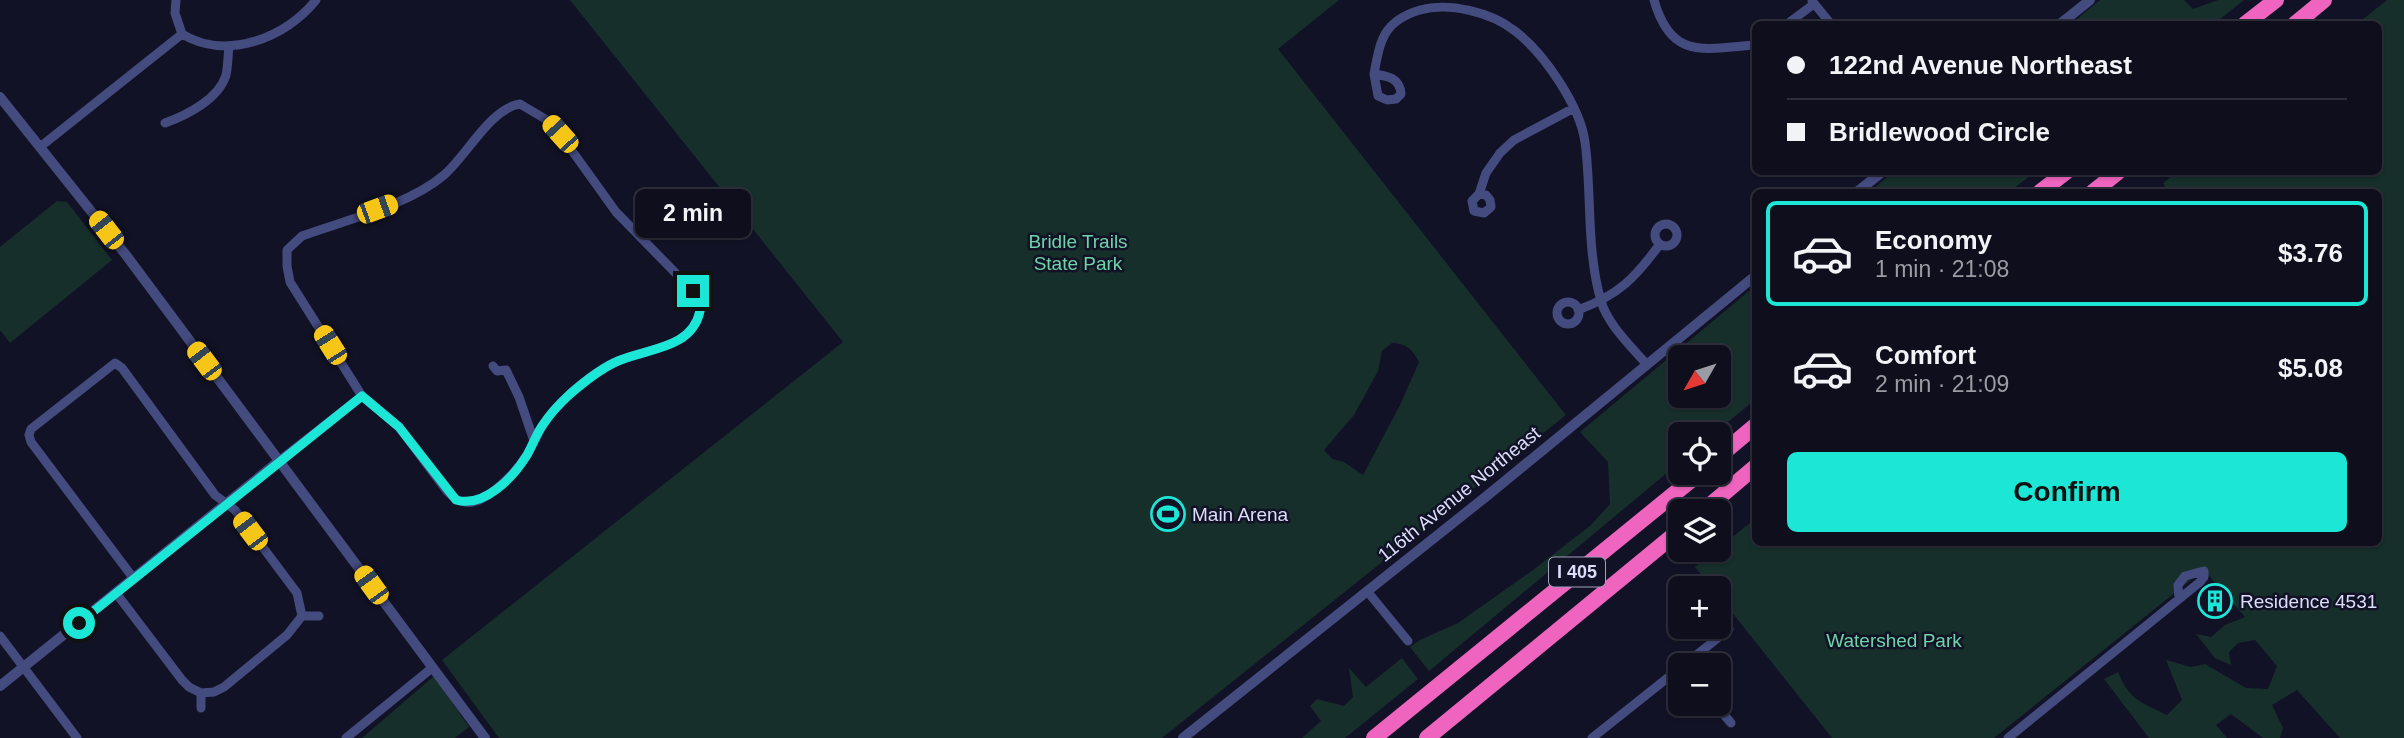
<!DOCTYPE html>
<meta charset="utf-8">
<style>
:root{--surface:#0e0e1c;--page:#1c1c29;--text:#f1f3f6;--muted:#9b9ca3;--line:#2e2e3b;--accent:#1ce6d6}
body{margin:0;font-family:Helvetica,sans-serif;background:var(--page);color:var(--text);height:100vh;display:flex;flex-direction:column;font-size:26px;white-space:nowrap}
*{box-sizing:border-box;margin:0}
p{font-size:23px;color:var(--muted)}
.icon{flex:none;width:38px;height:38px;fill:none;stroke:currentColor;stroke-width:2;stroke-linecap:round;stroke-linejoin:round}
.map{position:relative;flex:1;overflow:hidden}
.sheet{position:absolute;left:1752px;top:189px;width:630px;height:357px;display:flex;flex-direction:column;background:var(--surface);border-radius:10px;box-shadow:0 2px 5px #0004,0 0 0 2px var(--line)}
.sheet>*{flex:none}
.guide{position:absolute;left:1752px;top:21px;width:630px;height:154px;border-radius:10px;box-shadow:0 2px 5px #0004,0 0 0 2px var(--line);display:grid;align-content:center;height:154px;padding:0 35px;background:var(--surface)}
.needle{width:46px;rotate:231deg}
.fabs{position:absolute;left:1668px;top:345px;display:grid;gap:14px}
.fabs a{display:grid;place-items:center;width:63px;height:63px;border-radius:10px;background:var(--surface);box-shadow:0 2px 5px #0004,0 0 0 2px var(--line);font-size:35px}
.end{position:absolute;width:32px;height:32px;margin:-16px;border:9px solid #1ce6d6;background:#111;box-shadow:0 0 0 4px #111}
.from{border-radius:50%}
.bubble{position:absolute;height:49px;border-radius:10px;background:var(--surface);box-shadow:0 2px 5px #0004,0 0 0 2px var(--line);font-size:23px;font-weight:700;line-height:49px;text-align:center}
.car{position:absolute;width:21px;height:42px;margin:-21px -10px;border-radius:9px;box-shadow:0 0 5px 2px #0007;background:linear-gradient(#f5c518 24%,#345 0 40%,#f5c518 0 76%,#345 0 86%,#f5c518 0)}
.guide b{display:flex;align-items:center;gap:24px;height:66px;font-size:26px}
.guide b+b{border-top:2px solid var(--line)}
.guide i{width:18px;height:18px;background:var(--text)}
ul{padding:12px 0 0;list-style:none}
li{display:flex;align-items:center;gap:21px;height:105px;margin:0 14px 10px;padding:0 21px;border:4px solid transparent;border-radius:10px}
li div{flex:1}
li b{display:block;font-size:26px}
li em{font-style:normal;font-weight:700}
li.active{border-color:var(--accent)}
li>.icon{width:63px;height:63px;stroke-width:1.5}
.button{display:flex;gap:14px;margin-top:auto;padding:14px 35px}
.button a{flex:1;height:80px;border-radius:10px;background:var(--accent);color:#111;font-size:28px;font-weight:700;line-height:80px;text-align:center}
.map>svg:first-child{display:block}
</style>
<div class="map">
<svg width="2404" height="738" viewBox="0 0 2404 738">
<rect width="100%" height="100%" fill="#121226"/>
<path fill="#162f2a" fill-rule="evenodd" d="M570,0H1339L1278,49L1566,415L1162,738H499L442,660L843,342ZM1392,343C1406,343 1413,350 1419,362L1400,405L1363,475L1344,462L1332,459L1324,450L1354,415L1378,371L1382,351Z
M2100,0H2184L2193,9L2218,0H2244L2214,24H2071Z
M2387,0H2404V738H2340L2297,690L2272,705L2283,728L2280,738H2263L2231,714L2216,725L2227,738H2149L2104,679L2118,672C2130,701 2141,702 2167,715L2182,700L2166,660L2191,667L2205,664L2246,688L2268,689L2277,666L2255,640L2238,643L2229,652L2231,665L2215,658L2196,634L2211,637L2225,625L2245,617L2206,572L2202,571L1994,738H1832L1719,596L1718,588H1712L1695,567L1755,519V542H2378V192H2161L2166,188L2163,183L2177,172H2378V24H2357Z
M1894,172H2035L2009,192H1869Z
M57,201L67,202L112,260L10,343L0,330V247Z
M1755,286V400L1713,434H1680V462L1429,671L1410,647L1420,640L1458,623L1533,570L1591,525L1610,504L1608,462L1580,432ZM1680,357H1718V396H1680Z
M1402,658L1418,679L1345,738H1302L1321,721L1310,706L1317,699L1344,706L1353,697L1349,668L1366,687Z
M434,676L469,727L455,738H362Z"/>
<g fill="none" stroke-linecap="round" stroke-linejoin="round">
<path stroke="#434b7f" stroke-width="9" d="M176,0L175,13L182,34C226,61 286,38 316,0
M1654,0C1671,60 1703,49 1755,45
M1812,1L1831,24
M1787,24L1814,4
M1374,74L1378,96L1387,100L1396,99L1401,94C1400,78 1388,76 1374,74C1380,41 1383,21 1420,10C1449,2 1491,12 1515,31C1544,53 1580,106 1585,142C1592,194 1586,249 1601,301C1608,325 1631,346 1647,365
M520,104L547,120L560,134L616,212L693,291L700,311C692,349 648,348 618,361C596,371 575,388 558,406C543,420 537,438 527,455C517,471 485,506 465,502C457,501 453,497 447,491L399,427L362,396L290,282L287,266V250L302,236C346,220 409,205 444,175C467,155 491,108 520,104Z
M165,123C187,115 219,99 226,75C228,66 228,55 229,46
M40,147L182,34
M1479,194L1486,195L1490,200L1491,207L1484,213L1474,211L1472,201L1479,194L1486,173L1500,153L1514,140L1574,108
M1655 235a11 11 0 1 1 22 0a11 11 0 1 1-22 0Z
M1557 313a11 11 0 1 1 22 0a11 11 0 1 1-22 0Z
M1578,310C1619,295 1635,278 1660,244
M493,366L497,371L506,370L519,397L534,441
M279,461L362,396
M134,579L31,442L29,435L31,429L115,363L122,368L215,495L235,510L297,593L302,616
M1367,591L1408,641
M116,593L182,680L189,687L201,693
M302,616H319
M0,636L77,738
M1684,665L1729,629
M201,693L214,692L224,687L287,635L302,616
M1715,704L1731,723
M201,708V693
M346,738L432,668
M1592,738L1680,668
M2008,738L2200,582L2204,577V571L2185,576L2178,585L2179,599"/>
<path stroke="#434b7f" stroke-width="10" d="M2060,24L2090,0
M0,97L126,255L485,738
M1857,192L1882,172
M0,686L279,461
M1183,738L1488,495L1755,276"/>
<path stroke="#ee64be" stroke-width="16" d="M2245,24L2276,0
M2295,24L2324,0
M2040,192L2066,172
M2093,192L2118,172
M1718,457L1755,426
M1703,511L1755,467
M1374,738L1701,472
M1427,738L1680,530"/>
</g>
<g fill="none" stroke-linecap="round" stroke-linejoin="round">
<path stroke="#1ce6d6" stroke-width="9" d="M79,623L362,396L399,427L456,500C484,508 513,478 527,455C532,446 536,435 542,426C550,414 559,404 570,394C584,382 601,368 618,361C648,348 692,349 700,311L693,291"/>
</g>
<defs>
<g id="stadium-ring" transform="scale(1.75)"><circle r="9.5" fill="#121226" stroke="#1ce6d6" stroke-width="1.5"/><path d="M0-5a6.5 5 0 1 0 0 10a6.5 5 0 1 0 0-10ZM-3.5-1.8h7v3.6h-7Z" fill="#1ce6d6"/></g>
<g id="building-ring" transform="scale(1.75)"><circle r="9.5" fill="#121226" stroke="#1ce6d6" stroke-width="1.5"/><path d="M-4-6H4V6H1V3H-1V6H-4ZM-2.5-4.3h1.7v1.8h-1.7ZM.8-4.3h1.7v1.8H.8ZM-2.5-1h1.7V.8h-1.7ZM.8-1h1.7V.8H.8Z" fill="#1ce6d6"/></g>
</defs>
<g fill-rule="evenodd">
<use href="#stadium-ring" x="1168" y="514"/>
<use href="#building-ring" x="2215" y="601"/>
</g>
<g text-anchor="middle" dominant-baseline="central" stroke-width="5" stroke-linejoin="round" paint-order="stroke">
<rect fill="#121226" stroke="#9fa0bb" stroke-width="2" x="1549" y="557.5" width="56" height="29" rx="5"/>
<g font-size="18" font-weight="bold" fill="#dbddfb">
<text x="1577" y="572">I 405</text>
</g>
<g font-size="19" fill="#6ed4a8" stroke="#121226">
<text x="1078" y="241">Bridle Trails<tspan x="1078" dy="22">State Park</tspan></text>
<text x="1894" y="640">Watershed Park</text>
</g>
<g font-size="19" fill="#dbddfb" stroke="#121226">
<text transform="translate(1459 494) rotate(-39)">116th Avenue Northeast</text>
</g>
<g font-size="19" fill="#dbddfb" stroke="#121226" text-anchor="start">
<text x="1192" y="514">Main Arena</text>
<text x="2240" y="601">Residence 4531</text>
</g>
</g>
</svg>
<div class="fabs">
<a><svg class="needle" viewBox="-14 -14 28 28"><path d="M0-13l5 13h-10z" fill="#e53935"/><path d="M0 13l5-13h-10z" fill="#9b9ca3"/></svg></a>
<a><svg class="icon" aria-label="locate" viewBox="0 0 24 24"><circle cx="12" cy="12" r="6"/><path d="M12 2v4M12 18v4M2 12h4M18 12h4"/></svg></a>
<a><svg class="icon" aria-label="layers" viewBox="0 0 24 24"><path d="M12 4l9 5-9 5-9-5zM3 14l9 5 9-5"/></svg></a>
<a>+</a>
<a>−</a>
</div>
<i class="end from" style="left:79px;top:623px"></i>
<i class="end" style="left:693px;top:291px"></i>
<div class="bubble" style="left:635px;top:189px;width:116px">2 min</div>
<i class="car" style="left:560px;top:134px;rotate:318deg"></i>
<i class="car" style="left:377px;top:209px;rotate:70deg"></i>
<i class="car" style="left:106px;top:230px;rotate:322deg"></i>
<i class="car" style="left:330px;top:345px;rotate:328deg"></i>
<i class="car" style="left:204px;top:361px;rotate:323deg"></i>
<i class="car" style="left:250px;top:531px;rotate:323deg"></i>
<i class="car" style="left:371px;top:585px;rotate:324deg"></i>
<div class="guide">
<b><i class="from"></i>122nd Avenue Northeast</b>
<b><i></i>Bridlewood Circle</b>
</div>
<section class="sheet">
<ul>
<li class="active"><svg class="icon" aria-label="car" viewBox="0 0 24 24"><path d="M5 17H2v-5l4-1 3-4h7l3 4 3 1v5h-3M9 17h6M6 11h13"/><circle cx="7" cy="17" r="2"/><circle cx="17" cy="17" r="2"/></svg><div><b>Economy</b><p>1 min · 21:08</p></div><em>$3.76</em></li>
<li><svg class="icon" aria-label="car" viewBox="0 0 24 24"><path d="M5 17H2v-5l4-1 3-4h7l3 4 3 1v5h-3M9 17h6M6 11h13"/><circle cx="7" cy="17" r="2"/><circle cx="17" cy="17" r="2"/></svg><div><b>Comfort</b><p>2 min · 21:09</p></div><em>$5.08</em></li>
</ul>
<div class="button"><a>Confirm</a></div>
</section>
</div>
